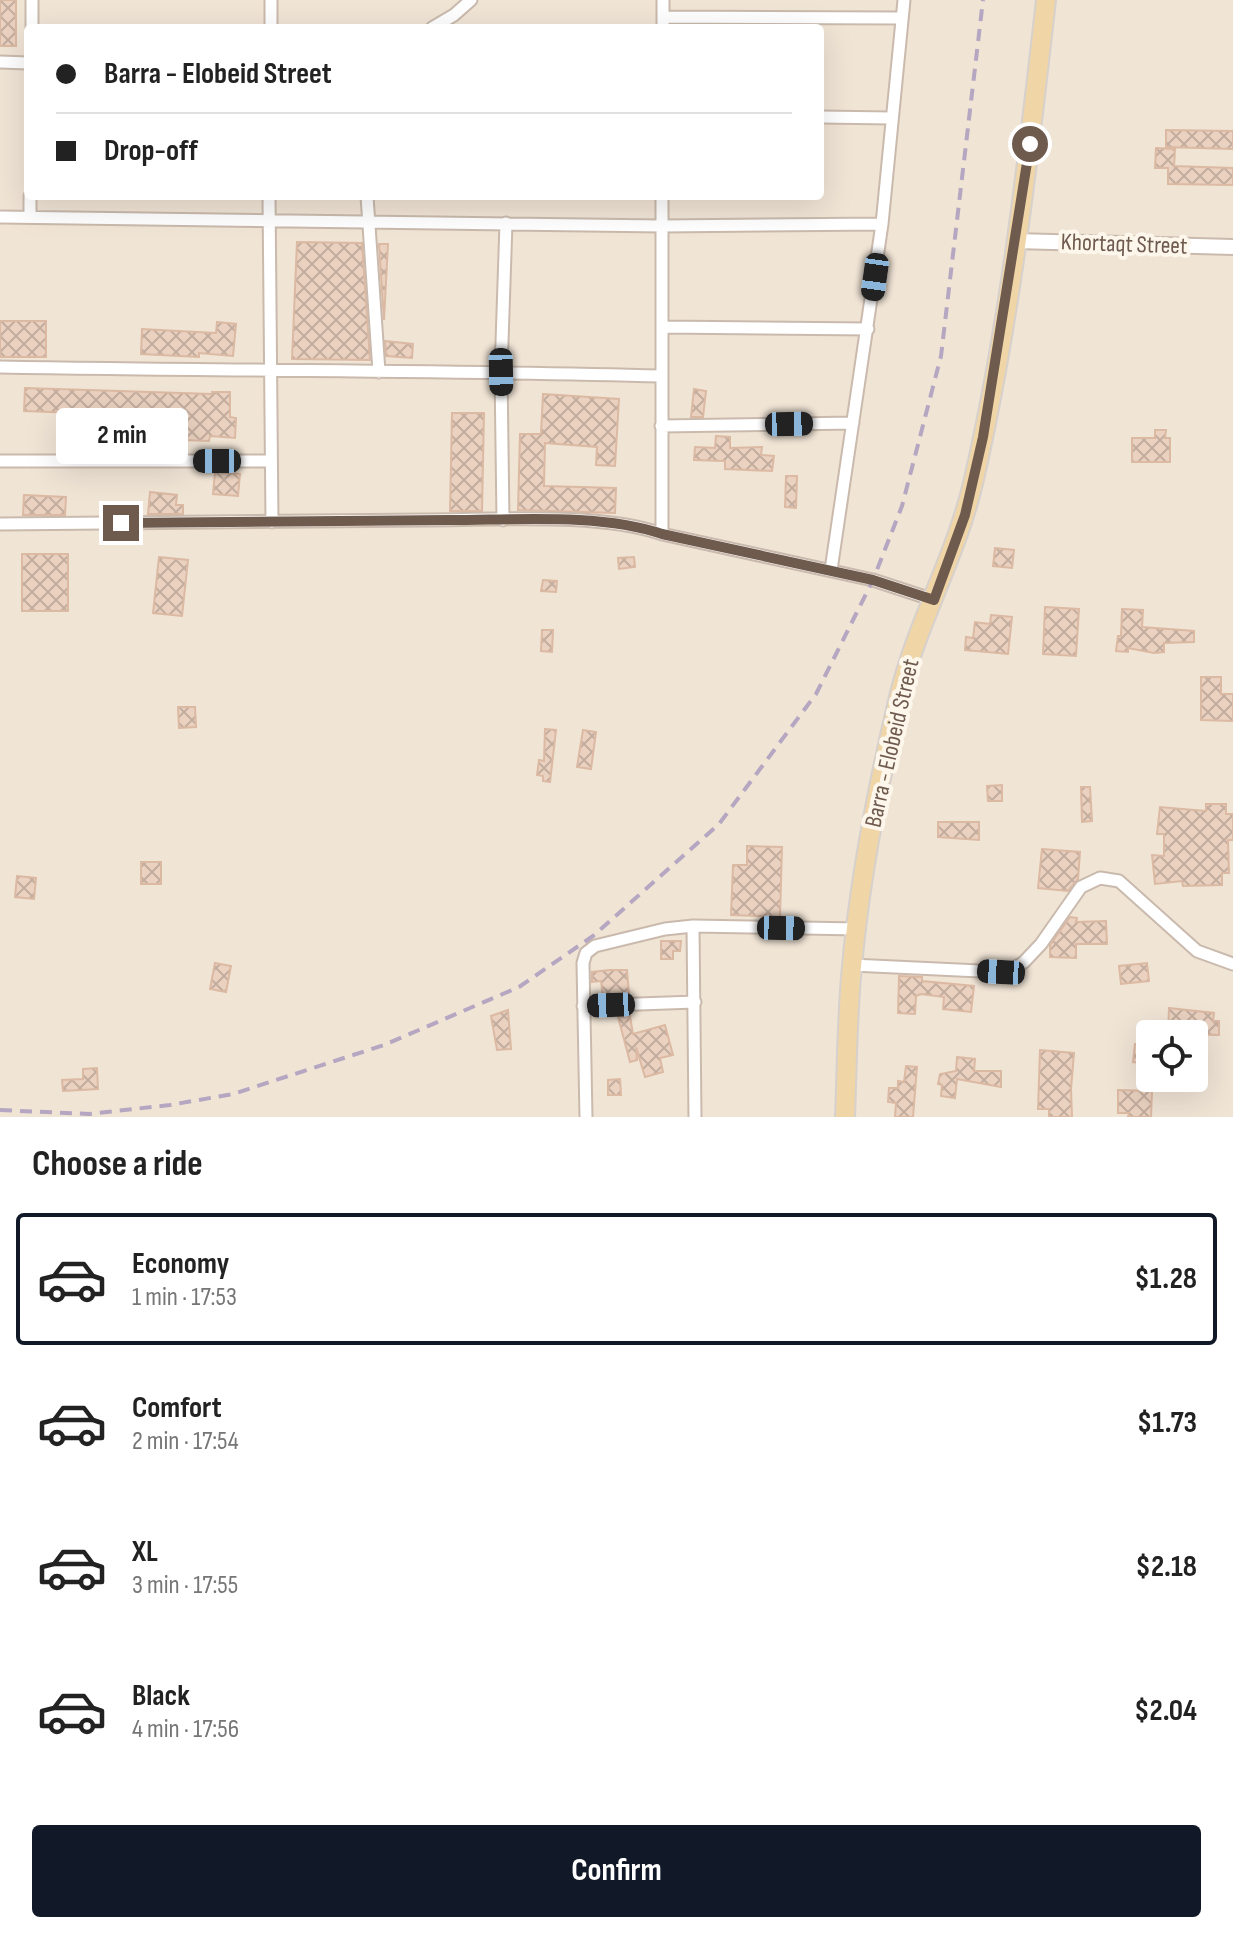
<!DOCTYPE html>
<meta charset="utf-8">
<style>
:root{--surface:#fff;--page:#f6f6f6;--text:#222;--muted:#767676;--line:#e0e0e0;--accent:#111827}
body{margin:0;font-family:"Sofia Sans Condensed",sans-serif;background:var(--page);color:var(--text);height:100vh;display:flex;flex-direction:column;font-size:30px;white-space:nowrap}
*{box-sizing:border-box;margin:0}
p{font-size:26px;color:var(--muted)}
.icon{flex:none;width:44px;height:44px;fill:none;stroke:currentColor;stroke-width:2;stroke-linecap:round;stroke-linejoin:round}
.map{position:relative;height:1117px;overflow:hidden}
.drawer{display:flex;flex-direction:column;background:var(--surface);flex:1}
.drawer>*{flex:none}
.top-card{position:absolute;left:24px;top:24px;width:800px;height:176px;border-radius:8px;box-shadow:0 8px 32px #0002;display:grid;align-content:center;height:176px;padding:0 32px;background:var(--surface)}
.tools{position:absolute;left:1136px;top:1020px;display:grid;gap:16px}
.tools a{display:grid;place-items:center;width:72px;height:72px;border-radius:8px;background:var(--surface);box-shadow:0 8px 32px #0002;font-size:40px}
.end{position:absolute;width:36px;height:36px;margin:-18px;border:10px solid #6f5a4e;background:#fff;box-shadow:0 0 0 4px #fff}
.from{border-radius:50%}
.bubble{position:absolute;height:56px;border-radius:8px;background:var(--surface);box-shadow:0 8px 32px #0002;font-size:26px;font-weight:700;line-height:56px;text-align:center}
.car{position:absolute;width:24px;height:48px;margin:-24px -12px;border-radius:10px;box-shadow:0 0 6px 2px #0007;background:linear-gradient(#222 24%,#8ab4d8 0 40%,#222 0 76%,#8ab4d8 0 86%,#222 0)}
.top-card b{display:flex;align-items:center;gap:28px;height:76px;font-size:30px}
.top-card b+b{border-top:2px solid var(--line)}
.top-card i{width:20px;height:20px;background:var(--text)}
ul{padding:0;list-style:none}
li{display:flex;align-items:center;gap:24px;height:132px;margin:0 16px 12px;padding:0 16px;border:4px solid transparent;border-radius:8px}
li div{flex:1}
li b{display:block;font-size:30px}
li em{font-style:normal;font-weight:700}
li.active{border-color:var(--accent)}
li>.icon{width:72px;height:72px;stroke-width:1.5}
h2{padding:0 32px;font-size:36px;line-height:96px}
.cta{display:flex;gap:16px;margin-top:auto;padding:16px 32px}
.cta a{flex:1;height:92px;border-radius:8px;background:var(--accent);color:#fff;font-size:32px;font-weight:700;line-height:92px;text-align:center}
.map>svg:first-child{display:block}
</style>
<div class="map">
<svg width="1233" height="1117" viewBox="0 0 1233 1117">
<defs>
<pattern id="building-cross-hatch" width="8" height="8" patternUnits="userSpaceOnUse" patternTransform="scale(2)"><rect width="8" height="8" fill="#ebd2c0"/><path d="M0 0l8 8M0 8l8-8" fill="none" stroke="#c3ad9e"/></pattern>
</defs>
<rect width="100%" height="100%" fill="#f9f2e6"/>
<path fill="#f0e4d5" fill-rule="evenodd" d="M0,0H1233V1117H0ZM28,28H820V196H28ZM1150,1034H1194V1078H1150Z"/>
<path fill="url(#building-cross-hatch)" stroke="#dcb9a3" stroke-width="2" d="M0,0H16V46H0Z
M1166,130L1233,131V149L1166,147Z
M1156,148L1175,149L1174,166L1233,168V185L1168,184V168H1155Z
M297,242L362,243L370,360L292,359Z
M379,244H388L384,320Z
M0,321H46V357H0Z
M217,322L236,324L233,356L199,353V357L141,354L142,329L216,333Z
M385,341L413,344L412,358L386,356Z
M25,388L212,394V392H230V417L236,418L235,438L210,436L209,441L106,437V414L24,411Z
M694,389L706,391L703,417H691Z
M543,394L619,399L615,466L596,465L597,447L545,443L544,486L616,488L615,513L518,510L520,434H541Z
M452,413H484L482,511H450Z
M1155,430H1166L1165,438H1170V462H1132V438H1155Z
M716,436L730,437V448L762,447L761,455L774,456L772,471L725,469V461L694,460L695,447L715,448Z
M215,472L240,474L238,496L213,494Z
M786,476H797L796,508L785,507Z
M150,492L177,495L176,505H183V514H148Z
M24,495L66,497L65,515H23Z
M995,548L1014,550L1012,568L993,566Z
M22,554H68V611H22Z
M159,557L188,560L182,616L153,613Z
M634,557L635,567L619,569L618,558Z
M543,580L557,581L556,592L541,591Z
M1045,607L1079,609L1076,656L1043,654Z
M1122,609L1143,610L1142,627L1194,631V642L1164,643V652L1154,653L1128,648V652L1116,651L1118,636H1121Z
M991,615L1012,617L1008,654L965,650L966,637L973,638L975,622L990,624Z
M542,630H553L552,652L541,651Z
M1201,677H1221V694H1233V721L1201,720Z
M178,707H195L196,727L179,728Z
M545,729L556,730L550,782L543,781V776L537,775L539,760L544,761Z
M583,730L596,732L591,769L577,767Z
M1002,785V801H988L987,786Z
M1081,787H1090L1092,821L1082,822Z
M1206,804H1226V814H1233V840H1228L1229,873H1222V885L1183,886L1182,881L1155,884L1152,855L1164,856V834H1157L1160,807L1206,811Z
M938,822H979V840L938,837Z
M747,846L782,847L780,917L731,915L733,865H747Z
M1042,849L1080,852L1078,879L1068,891L1038,888Z
M141,862H161V884H141Z
M17,876L36,878L34,899L15,897Z
M1070,917L1077,918L1076,922L1106,921L1107,944H1076V958L1050,957V945Z
M661,941H681L680,951H673V959H661Z
M215,963L231,966L226,992L210,989Z
M1147,963L1149,981L1121,984L1119,966Z
M610,970H627L629,994L603,997L601,981L592,982V972Z
M899,976L922,977V981L974,986L971,1012L943,1009L944,997L921,994L916,996L915,1014L898,1013Z
M1169,1008L1214,1013L1213,1021H1219V1035L1168,1034Z
M508,1010L511,1049L497,1050L491,1016Z
M630,1016L633,1034L665,1025L673,1055L660,1058L663,1072L645,1077L636,1047L637,1060L630,1062L618,1017Z
M1135,1044L1150,1045V1064L1133,1062Z
M1040,1050L1074,1053L1071,1089L1072,1117H1049V1109H1038Z
M957,1057L975,1059L974,1071H1001V1087L957,1079L955,1098L941,1096L942,1085L938,1084L940,1074L956,1071Z
M906,1066L917,1067L913,1117H895L896,1103L888,1102L889,1088H898V1081L904,1082Z
M97,1068L98,1089L63,1091L62,1080L83,1079V1069Z
M620,1079L621,1095H608V1080Z
M1118,1090L1152,1091L1151,1117H1128L1129,1113H1118Z"/>
<g fill="none" stroke-linecap="round" stroke-linejoin="round">
<g stroke="#c9baad" stroke-width="15">
<path id="minor" d="M663,17L901,18
M32,28V0
M271,28V0
M432,28L454,15L471,0
M663,28V0
M0,62L28,63
M820,117L891,118
M269,196L272,522
M367,196L379,372
M0,217L662,226L882,224
M30,217V196
M662,327L868,329
M0,367C221,371 441,370 662,376
M661,426L853,423
M0,461H271
M503,520L501,372L506,223
M0,524C142,523 284,521 426,520C495,520 598,512 662,534L873,580L934,600
M662,534V196
M831,570L882,224L904,0
M693,926L695,1117
M852,965L1001,972L1012,970L1024,962L1041,944L1081,887L1100,878L1119,881L1197,951L1233,964
M583,1006L695,1002
M586,1117L583,963L586,953L595,946L665,929L693,926L857,929"/>
</g>
<g stroke="#c9baad" stroke-width="18">
<path id="tertiary" d="M1015,241L1233,247"/>
</g>
<g stroke="#d7d1cd" stroke-width="22">
<path id="primary" d="M845,1117C847,1067 847,1016 852,966C860,876 878,785 899,697C917,622 957,555 974,479C1010,322 1028,160 1046,0"/>
</g>
<use href="#minor" stroke="#fff" stroke-width="11"/>
<use href="#tertiary" stroke="#fff" stroke-width="14"/>
<use href="#primary" stroke="#f0d5a6" stroke-width="18"/>
<path stroke="#b5a6c1" stroke-width="4" stroke-dasharray="12 8" stroke-linecap="butt" d="M0,1110L89,1114L170,1105L233,1094L384,1045L519,987L593,936L719,824L816,694L873,580L902,506L941,356L983,0"/>
</g>
<g fill="none" stroke-linecap="round" stroke-linejoin="round">
<path stroke="#6f5a4e" stroke-width="10" d="M121,523C231,522 340,521 450,520C515,520 601,513 662,534L873,580L934,600L965,515L983,437L1030,144"/>
</g>
<g text-anchor="middle" dominant-baseline="central" stroke-width="8" stroke-linejoin="round" paint-order="stroke">
<g font-size="24" fill="#6f5a4e" stroke="#fdf6eb">
<text transform="translate(1124 244) rotate(2)">Khortaqt Street</text>
<text transform="translate(892 743) rotate(-77)">Barra - Elobeid Street</text>
</g>
</g>
</svg>
<div class="tools">
<a><svg class="icon" aria-label="locate" viewBox="0 0 24 24"><circle cx="12" cy="12" r="6"/><path d="M12 2v4M12 18v4M2 12h4M18 12h4"/></svg></a>
</div>
<i class="end from" style="left:1030px;top:144px"></i>
<i class="end" style="left:121px;top:523px"></i>
<div class="bubble" style="left:56px;top:408px;width:132px">2 min</div>
<i class="car" style="left:875px;top:277px;rotate:188deg"></i>
<i class="car" style="left:501px;top:372px;rotate:179deg"></i>
<i class="car" style="left:789px;top:424px;rotate:89deg"></i>
<i class="car" style="left:217px;top:461px;rotate:270deg"></i>
<i class="car" style="left:781px;top:928px;rotate:91deg"></i>
<i class="car" style="left:1001px;top:972px;rotate:273deg"></i>
<i class="car" style="left:611px;top:1005px;rotate:268deg"></i>
<div class="top-card">
<b><i class="from"></i>Barra - Elobeid Street</b>
<b><i></i>Drop-off</b>
</div>
</div>
<section class="drawer">
<h2>Choose a ride</h2>
<ul>
<li class="active"><svg class="icon" aria-label="car" viewBox="0 0 24 24"><path d="M5 17H2v-5l4-1 3-4h7l3 4 3 1v5h-3M9 17h6M6 11h13"/><circle cx="7" cy="17" r="2"/><circle cx="17" cy="17" r="2"/></svg><div><b>Economy</b><p>1 min · 17:53</p></div><em>$1.28</em></li>
<li><svg class="icon" aria-label="car" viewBox="0 0 24 24"><path d="M5 17H2v-5l4-1 3-4h7l3 4 3 1v5h-3M9 17h6M6 11h13"/><circle cx="7" cy="17" r="2"/><circle cx="17" cy="17" r="2"/></svg><div><b>Comfort</b><p>2 min · 17:54</p></div><em>$1.73</em></li>
<li><svg class="icon" aria-label="car" viewBox="0 0 24 24"><path d="M5 17H2v-5l4-1 3-4h7l3 4 3 1v5h-3M9 17h6M6 11h13"/><circle cx="7" cy="17" r="2"/><circle cx="17" cy="17" r="2"/></svg><div><b>XL</b><p>3 min · 17:55</p></div><em>$2.18</em></li>
<li><svg class="icon" aria-label="car" viewBox="0 0 24 24"><path d="M5 17H2v-5l4-1 3-4h7l3 4 3 1v5h-3M9 17h6M6 11h13"/><circle cx="7" cy="17" r="2"/><circle cx="17" cy="17" r="2"/></svg><div><b>Black</b><p>4 min · 17:56</p></div><em>$2.04</em></li>
</ul>
<div class="cta"><a>Confirm</a></div>
</section>
